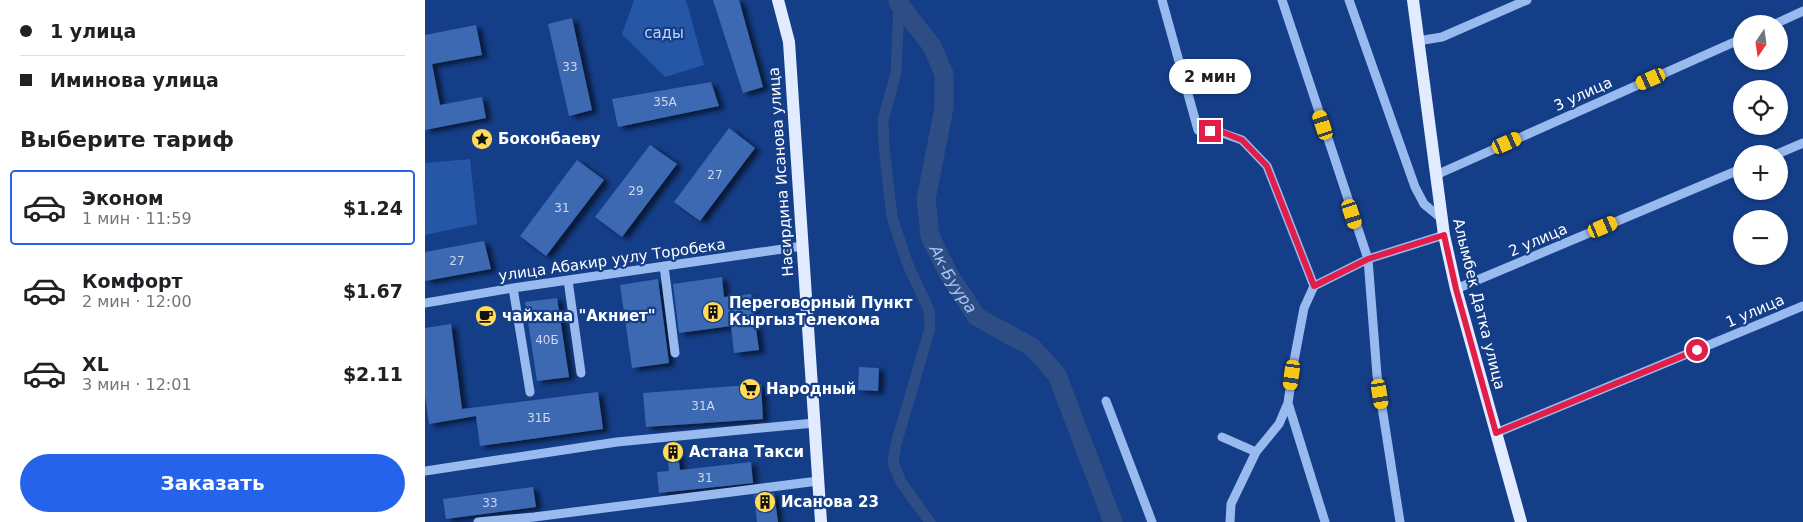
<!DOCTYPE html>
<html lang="ru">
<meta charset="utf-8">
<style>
:root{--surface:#fff;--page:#f2f2f2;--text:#202124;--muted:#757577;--line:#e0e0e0;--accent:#2563eb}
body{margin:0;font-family:"DejaVu Sans",sans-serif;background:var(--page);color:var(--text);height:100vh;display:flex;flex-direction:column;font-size:19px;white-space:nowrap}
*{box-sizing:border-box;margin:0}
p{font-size:16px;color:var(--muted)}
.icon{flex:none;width:28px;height:28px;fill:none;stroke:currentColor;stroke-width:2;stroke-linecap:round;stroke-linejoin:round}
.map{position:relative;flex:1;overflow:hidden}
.side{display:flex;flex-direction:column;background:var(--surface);width:425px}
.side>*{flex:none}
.top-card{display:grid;align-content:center;height:110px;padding:0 20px;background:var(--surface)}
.needle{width:32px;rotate:193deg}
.buttons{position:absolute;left:1308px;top:15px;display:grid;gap:10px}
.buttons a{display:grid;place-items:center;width:55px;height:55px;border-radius:50%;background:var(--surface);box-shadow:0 1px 4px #0004;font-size:25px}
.end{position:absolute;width:22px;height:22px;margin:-11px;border:6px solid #e11d48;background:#fff;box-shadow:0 0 0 2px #fff}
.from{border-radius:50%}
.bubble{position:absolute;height:35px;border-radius:18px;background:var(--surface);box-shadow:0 1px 4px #0004;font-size:16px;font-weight:600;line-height:35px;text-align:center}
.car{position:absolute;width:15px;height:30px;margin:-15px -8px;border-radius:6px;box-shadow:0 0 4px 1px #0007;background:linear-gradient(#f5c518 24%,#345 0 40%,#f5c518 0 76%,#345 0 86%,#f5c518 0)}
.top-card b{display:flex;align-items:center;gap:18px;height:48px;font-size:19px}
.top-card b+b{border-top:1px solid var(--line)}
.top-card i{width:12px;height:12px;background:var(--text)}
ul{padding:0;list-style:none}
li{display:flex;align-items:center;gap:15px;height:75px;margin:0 10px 8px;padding:0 10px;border:2px solid transparent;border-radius:5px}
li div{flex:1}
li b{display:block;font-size:19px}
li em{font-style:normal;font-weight:600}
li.current{border-color:var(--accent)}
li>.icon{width:45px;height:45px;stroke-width:1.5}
h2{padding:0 20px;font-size:22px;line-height:60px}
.primary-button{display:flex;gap:10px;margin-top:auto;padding:10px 20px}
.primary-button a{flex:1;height:58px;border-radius:30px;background:var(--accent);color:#fff;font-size:20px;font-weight:600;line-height:58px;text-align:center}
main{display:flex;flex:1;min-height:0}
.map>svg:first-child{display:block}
</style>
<main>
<section class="side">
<div class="top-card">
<b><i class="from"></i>1 улица</b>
<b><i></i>Иминова улица</b>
</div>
<h2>Выберите тариф</h2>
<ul>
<li class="current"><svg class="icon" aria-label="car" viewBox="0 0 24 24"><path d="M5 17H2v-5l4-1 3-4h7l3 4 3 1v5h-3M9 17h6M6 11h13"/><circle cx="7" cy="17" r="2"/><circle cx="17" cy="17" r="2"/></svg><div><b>Эконом</b><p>1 мин · 11:59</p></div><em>$1.24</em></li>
<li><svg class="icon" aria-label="car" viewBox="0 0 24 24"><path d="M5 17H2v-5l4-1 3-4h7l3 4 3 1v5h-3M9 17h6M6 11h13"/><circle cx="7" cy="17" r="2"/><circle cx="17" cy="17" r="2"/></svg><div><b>Комфорт</b><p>2 мин · 12:00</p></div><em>$1.67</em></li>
<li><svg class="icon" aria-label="car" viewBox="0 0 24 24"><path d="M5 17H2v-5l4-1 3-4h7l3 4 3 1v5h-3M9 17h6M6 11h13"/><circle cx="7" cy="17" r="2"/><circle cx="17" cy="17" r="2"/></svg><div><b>XL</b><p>3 мин · 12:01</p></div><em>$2.11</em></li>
</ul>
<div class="primary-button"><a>Заказать</a></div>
</section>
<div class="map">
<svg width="1378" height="522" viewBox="0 0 1378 522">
<defs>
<filter id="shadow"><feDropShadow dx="5.5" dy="3" stdDeviation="2.5" flood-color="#0009"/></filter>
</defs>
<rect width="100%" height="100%" fill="#143e88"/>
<path fill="#2656a6" d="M209,0H261L279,65L240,77L197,34Z
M45,159L52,224L0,235V163Z"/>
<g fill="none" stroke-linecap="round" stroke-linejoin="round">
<path stroke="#2e4d84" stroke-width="11" d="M474,4L471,73L458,120L459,146L467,217L483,265L504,310L505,328L471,444L468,463L476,482L505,522"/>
<path stroke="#2e4d84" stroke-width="19" id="s1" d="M473,0L474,4L507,46L519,74V108L501,199L505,236L523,273L552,317L607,347L632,375L688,522"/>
</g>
<path fill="#3d68b2" filter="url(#shadow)" d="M288,0H314L338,87L318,93Z
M147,18L167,110L144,116L123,24Z
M51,25L57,55L7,64L15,105L57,97L61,118L0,130V35Z
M286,82L294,106L193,127L187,99Z
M304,128L330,148L275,221L249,202Z
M225,145L252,164L197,237L170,217Z
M152,160L179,180L121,256L95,236Z
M59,241L66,269L0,281V252Z
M297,277L299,297L326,294L334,350L309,353L306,326L254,333L248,284Z
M233,279L244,363L207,368L195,285Z
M132,298L144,377L112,381L100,302Z
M26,324L37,409L173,392L178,429L55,446L51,416L4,424L0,395V328Z
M434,367L454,368L453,391L433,390Z
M336,384L338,419L221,427L218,393Z
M252,447L255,470L326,462L328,483L234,493L232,472L244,471L242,448Z
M108,487L111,507L21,519L18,499Z
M349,493L353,522H332L329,495Z"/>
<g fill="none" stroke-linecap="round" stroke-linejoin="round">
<path stroke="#99baef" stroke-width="9" d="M737,0L773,130L797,133L817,140L842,166L889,286
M857,0L943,259L952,375L975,522
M924,0L990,187L999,204L1016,218
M1350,24L1378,11
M993,41L1017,37L1102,0
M1352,154L1378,143
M1011,175L1316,39
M239,266L250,353
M143,280L156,373
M88,288L105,392
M1031,289L1316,169
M0,303L88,288L378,246
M681,401L727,522
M863,403L900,522
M1071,433L1378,306
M797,437L831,452
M0,471L192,442L389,423
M53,522L109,517L393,481
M805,522L806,504L831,452L854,424L863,403L869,361L879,308L889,286L943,259L1019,235"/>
<path stroke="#e2ebff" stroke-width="12" d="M353,0L364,42L396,522
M988,0L1019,235L1031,289L1096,522"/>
</g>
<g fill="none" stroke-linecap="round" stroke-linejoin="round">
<path stroke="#e11d48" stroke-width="6" d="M785,131L797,132L817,140L842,166L889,286L943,259L1019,235L1031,289L1071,433L1272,350"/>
</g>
<defs>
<g id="sight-disc" transform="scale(1.125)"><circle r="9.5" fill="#ffdb58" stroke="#143e88"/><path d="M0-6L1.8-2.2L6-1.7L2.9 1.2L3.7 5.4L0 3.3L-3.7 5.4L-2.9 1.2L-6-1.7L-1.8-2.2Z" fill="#111"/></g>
<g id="building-disc" transform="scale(1.125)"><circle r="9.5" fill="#ffdb58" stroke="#143e88"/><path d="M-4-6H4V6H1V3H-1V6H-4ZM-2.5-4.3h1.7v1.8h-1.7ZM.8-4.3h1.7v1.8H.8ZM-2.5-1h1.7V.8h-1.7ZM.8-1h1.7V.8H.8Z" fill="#111"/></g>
<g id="cafe-disc" transform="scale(1.125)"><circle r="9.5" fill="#ffdb58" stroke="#143e88"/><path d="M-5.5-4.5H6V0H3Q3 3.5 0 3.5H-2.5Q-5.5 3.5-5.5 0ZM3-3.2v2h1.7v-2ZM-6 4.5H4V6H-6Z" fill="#111"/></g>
<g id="supermarket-disc" transform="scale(1.125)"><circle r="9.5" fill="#ffdb58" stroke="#143e88"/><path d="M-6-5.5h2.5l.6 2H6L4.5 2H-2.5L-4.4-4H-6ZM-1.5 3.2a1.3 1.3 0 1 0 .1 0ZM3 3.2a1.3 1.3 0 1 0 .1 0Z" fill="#111"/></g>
</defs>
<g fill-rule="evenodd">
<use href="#sight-disc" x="57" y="139"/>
<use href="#building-disc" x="288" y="312"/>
<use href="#cafe-disc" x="61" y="316"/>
<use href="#supermarket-disc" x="325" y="389"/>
<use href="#building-disc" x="248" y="452"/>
<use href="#building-disc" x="340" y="502"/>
</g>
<g text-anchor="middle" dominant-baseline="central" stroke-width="4.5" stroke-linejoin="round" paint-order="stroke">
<g font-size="12" fill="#ced9ec">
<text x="145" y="67">33</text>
<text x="240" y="102">35А</text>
<text x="290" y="175">27</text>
<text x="211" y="191">29</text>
<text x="137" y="208">31</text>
<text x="32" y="261">27</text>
<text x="122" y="340">40Б</text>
<text x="278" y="406">31А</text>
<text x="114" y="418">31Б</text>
<text x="280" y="478">31</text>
<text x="65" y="503">33</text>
</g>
<g font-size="15" fill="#bfd6fb" stroke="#143e88">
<text x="239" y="33">сады</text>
</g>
<g font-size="15" fill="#fff" stroke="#143e88">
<text transform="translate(1158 94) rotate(-24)">3 улица</text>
<text transform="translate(356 172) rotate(-94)">Насирдина Исанова улица</text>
<text transform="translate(1113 240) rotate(-23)">2 улица</text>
<text transform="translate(187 260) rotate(-8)">улица Абакир уулу Торобека</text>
<text transform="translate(1054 304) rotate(76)">Алымбек Датка улица</text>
<text transform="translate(1330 311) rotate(-23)">1 улица</text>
</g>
<g font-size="15" font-weight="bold" fill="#fff" stroke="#143e88" text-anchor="start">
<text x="73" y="139">Боконбаеву</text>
<text x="304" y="303">Переговорный Пункт<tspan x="304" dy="17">КыргызТелекома</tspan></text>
<text x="77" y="316">чайхана "Акниет"</text>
<text x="341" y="389">Народный</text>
<text x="264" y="452">Астана Такси</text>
<text x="356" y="502">Исанова 23</text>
</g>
<g font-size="16" font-style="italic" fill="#a5c4f7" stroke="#143e88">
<text stroke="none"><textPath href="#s1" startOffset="301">Ак-Буура</textPath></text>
</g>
</g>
</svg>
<div class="buttons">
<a><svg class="needle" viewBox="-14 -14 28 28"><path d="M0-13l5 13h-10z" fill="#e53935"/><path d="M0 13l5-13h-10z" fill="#757577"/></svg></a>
<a><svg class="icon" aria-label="locate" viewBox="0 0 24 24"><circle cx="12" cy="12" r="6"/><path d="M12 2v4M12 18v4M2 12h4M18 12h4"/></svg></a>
<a>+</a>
<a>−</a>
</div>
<i class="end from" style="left:1272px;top:350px"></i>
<i class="end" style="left:785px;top:131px"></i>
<div class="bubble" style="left:744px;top:59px;width:82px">2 мин</div>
<i class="car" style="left:1226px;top:79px;rotate:246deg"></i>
<i class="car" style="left:898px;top:125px;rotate:342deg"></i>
<i class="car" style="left:1082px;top:143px;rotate:66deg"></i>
<i class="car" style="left:927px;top:214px;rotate:162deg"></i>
<i class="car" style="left:1178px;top:227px;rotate:67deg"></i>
<i class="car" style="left:867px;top:375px;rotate:188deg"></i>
<i class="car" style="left:955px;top:394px;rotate:171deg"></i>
</div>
</main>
